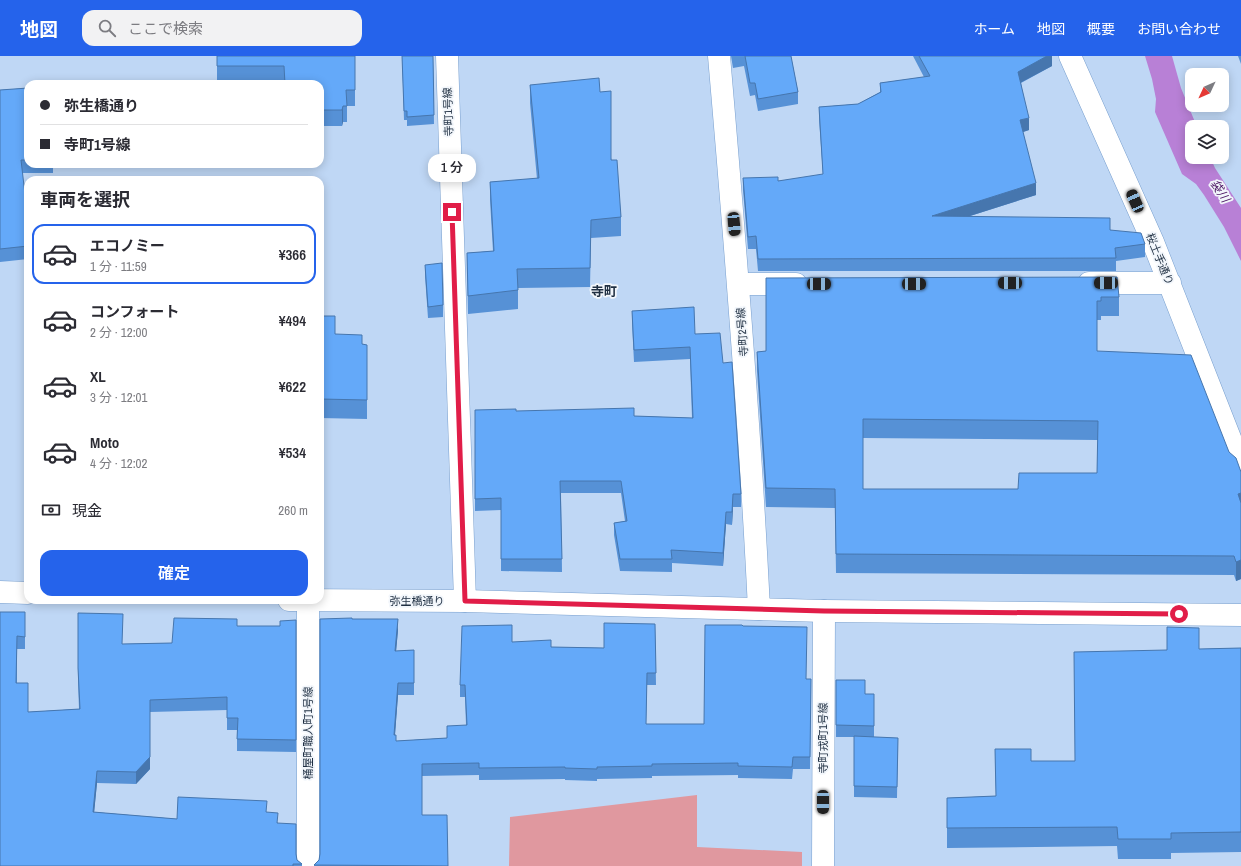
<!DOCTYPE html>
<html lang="ja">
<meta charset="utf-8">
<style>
:root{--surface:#fff;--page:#f2f2f3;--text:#2b2b33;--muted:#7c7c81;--line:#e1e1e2;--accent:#2563eb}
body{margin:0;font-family:"Archivo Narrow","Noto Sans JP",sans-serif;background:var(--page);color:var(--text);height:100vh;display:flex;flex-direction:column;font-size:15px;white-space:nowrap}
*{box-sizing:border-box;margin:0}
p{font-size:13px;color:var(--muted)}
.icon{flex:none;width:22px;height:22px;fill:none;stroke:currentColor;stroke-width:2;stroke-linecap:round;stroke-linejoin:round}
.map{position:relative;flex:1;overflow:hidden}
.drawer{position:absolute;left:24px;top:120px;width:300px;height:428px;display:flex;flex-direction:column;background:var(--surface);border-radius:12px;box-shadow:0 2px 10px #0003}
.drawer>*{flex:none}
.banner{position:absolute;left:24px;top:24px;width:300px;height:88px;border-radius:12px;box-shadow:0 2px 10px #0003;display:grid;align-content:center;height:88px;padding:0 16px;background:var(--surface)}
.needle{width:26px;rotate:226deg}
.buttons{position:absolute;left:1185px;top:12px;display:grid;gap:8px}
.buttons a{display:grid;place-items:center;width:44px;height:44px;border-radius:8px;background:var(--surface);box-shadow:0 2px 10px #0003;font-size:20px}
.end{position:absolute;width:18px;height:18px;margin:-9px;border:5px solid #e11d48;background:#fff;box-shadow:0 0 0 2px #fff}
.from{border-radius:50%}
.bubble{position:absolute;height:28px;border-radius:12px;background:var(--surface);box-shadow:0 2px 10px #0003;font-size:13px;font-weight:600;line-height:28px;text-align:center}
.car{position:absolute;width:12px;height:24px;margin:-12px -6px;border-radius:5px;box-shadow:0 0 3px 1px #0007;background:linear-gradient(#222 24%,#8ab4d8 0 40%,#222 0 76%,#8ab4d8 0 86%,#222 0)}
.banner b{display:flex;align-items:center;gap:14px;height:38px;font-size:15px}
.banner b+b{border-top:1px solid var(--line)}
.banner i{width:10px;height:10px;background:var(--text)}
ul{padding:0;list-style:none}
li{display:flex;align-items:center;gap:12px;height:60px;margin:0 8px 6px;padding:0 8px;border:2px solid transparent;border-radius:12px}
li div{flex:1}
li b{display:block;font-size:15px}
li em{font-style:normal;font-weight:600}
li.current{border-color:var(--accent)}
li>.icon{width:36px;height:36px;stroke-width:1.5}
h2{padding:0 16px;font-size:18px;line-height:48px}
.pay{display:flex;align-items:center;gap:10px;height:44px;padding:0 16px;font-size:15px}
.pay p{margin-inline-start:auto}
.button{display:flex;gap:8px;margin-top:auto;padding:8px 16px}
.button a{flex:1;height:46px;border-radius:12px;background:var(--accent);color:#fff;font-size:16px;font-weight:600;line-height:46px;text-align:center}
header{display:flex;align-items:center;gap:24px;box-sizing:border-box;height:56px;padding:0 20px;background:var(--accent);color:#fff}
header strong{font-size:19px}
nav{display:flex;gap:22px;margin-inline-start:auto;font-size:14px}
.search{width:280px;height:36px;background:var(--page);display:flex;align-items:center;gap:10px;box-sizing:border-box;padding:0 14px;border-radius:12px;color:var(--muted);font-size:15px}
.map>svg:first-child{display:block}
</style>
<header>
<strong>地図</strong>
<div class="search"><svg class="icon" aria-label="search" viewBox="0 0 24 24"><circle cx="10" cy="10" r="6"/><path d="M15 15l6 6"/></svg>ここで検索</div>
<nav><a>ホーム</a><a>地図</a><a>概要</a><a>お問い合わせ</a></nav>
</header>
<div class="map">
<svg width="1241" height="810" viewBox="0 0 1241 810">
<rect width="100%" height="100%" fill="#bfd7f5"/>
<path fill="#e0989f" d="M697,739V791L802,796V810H509L510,761Z"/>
<path fill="#b880d6" d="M1145,0H1172L1181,32L1197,71H1192V101H1210L1215,112L1241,152V205L1224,171L1204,139L1196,128L1182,118L1155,56L1156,43L1152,23Z"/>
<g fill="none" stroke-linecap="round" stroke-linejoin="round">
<g stroke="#789fce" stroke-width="23">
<path id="minor" d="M447,0L465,545
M719,0C735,184 750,368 759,553
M1070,0L1153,186L1241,410
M1089,227H1170
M739,228H796
M308,545V810
M823,810L824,555"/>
</g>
<g stroke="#789fce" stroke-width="23">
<path id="tertiary" d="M0,536L28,537
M289,544L465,545L824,555L1241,559"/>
</g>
<use href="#minor" stroke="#fff" stroke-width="22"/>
<use href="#tertiary" stroke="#fff" stroke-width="22"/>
</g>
<path fill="#5691d6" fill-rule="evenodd" d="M217,0H355V50H347V66H343L342,70H320V28H285L284,26H217Z
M402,0H433L434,68L407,70V64H404Z
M731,0H791L798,36V48L758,55L755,39L750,40L744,10L733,12Z
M913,0H1052V10L1021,27L1029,74L1023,76L1036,139L970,160L1110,174L1145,188V201L1116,205V215H758L756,193H748L743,134V122L778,125L823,119L819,63V51L858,48L880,36V27L924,21Z
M1238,0H1241V8Z
M530,29L600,36L621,161V180L591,182L590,231L518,232V253L468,258L467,197L493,195L490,144V126L537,123L530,47Z
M28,32V108H53V117H22L28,164V203L0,206V34Z
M425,209L443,249V261L428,262L425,220Z
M766,222L1119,241V260H1101V264H1097V295L1229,396L1241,416V523L1236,525L1234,519L836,517L835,452L766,451L757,315V296L766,295ZM863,382L1098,384L1097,417L1018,433H863Z
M632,255L695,278L723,307L741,438V451H733L732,469L726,468L723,510L672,507V516L620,515L614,479V467L625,465L621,437H561L562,516L501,515V454L475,455V354L634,360L692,362L690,303L634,306L632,267Z
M320,260L335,278L362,288L367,289V363L320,362Z
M0,556H25V593H17V627L28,656L79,653L78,624V557L122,588L172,587L237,570H280L296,564V696L237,695V674H227V654L150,656V713L136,728L97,727L94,756L177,763L267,756L278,767L296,798L297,804L302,808V810H0Z
M352,563L398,574L396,595L414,594V639H398L395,679L396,685L447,682L466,669L465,641H460V629L512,586L551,591L604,592L655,568L656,629H647L646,668H704L743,570L806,623H811L810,713H793L792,723L738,722V719L652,720V722L597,723V725L565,724V723L479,724V719L422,720V759L448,810H314V809L319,804L320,798Z
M1241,592V796L1171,797V803H1118L1117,790L947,792V742L996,740L995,693L1031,705H1075L1199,593Z
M836,624L865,638H874V681H859L898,682L897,742L854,741V681H836Z"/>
<path fill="#4676ae" d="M1047,0H1052V10L1018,28V16Z
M343,50V66L342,70V54Z
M1029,62V74L1020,77V64Z
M1036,127V139L932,172V160Z
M1241,437V456L1238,438Z
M733,438V451L732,469V456Z
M726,456V468L723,510V497Z
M1241,504V523L1236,525V506Z
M398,563V574L395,607V595Z
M398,627V639L394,691V679Z
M150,644V713L136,728V716Z
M97,715V727L93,768V756Z"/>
<path fill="#64a9f9" stroke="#4676ae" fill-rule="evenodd" d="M217,0H355V34H346L347,50H343L342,54H320V28H285L284,10H217Z
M402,0H433L434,59L407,61V55H404Z
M745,0H791L798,36L758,43L755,27H750Z
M919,0H1047L1018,16L1029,62L1020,64L1036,127L932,160L1110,162V174L1141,177L1145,188L1115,192L1116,202L758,203L756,180L748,181L743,122L778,121V125L823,118L819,51L858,48L881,36L880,27L930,20Z
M599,22L600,36L611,35V104H617L621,161L591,164L590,212L517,213L518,234L468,240L467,197L494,195L490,126L539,122L530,29Z
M28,32V104H21L28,164V190L0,193V34Z
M442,207L443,249L428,251L425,209Z
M1117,221L1119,241H1101V245H1097V295L1191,299L1229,396L1236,402L1241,416V437L1238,438L1241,447V504L1236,506L1234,500L836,498L835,433L766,432L757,296L766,295V222ZM863,363L1098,365L1097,417H1019L1018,433H863Z
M694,251L695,278L720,277L723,307L732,306L741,438H733L732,456H726L723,497L671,494L672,503H620L614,467L627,465L621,425H560L562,503H501V442L475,443V354L516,353V355L634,352V360L693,362L690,291L634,294L632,255Z
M320,260H335V278L362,279V288L367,289V344L320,343Z
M0,556H25V581L17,580L16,627H28V656L80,653L78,612V557L123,558L122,588L172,587L174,562L237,563V570H280V565L296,564V684L237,683L238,662H227V641L150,644V701L136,716L97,715L93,756L177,763L178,741L267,745L266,756L278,757L277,767L296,768V798L297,804L302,808H293V810H0Z
M352,562V563H398L395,595L414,594V627H398L394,679H396V685L447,682V670L467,669L465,629H460L462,570L512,569V586L551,584V591L604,592V567L655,568L656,617H647L646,668H704L705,569H742L743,570L807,571L806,623H811L810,701H793L792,711L738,710V707L652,708V710L597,711V713L565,712V711L479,712V707L422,708V759H447L448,810L314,809L319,804L320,798V563Z
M1167,571L1199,572V593L1241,592V776L1171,777V783H1118L1117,771L947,772V742L996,740L995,693H1031V705H1075L1074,596L1167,594Z
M836,624H865V638H874V670L836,669Z
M854,680L898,682L897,731L854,730Z"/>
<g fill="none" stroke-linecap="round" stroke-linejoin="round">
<path stroke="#e11d48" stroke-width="5" d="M452,156L465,545L824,555L1179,558"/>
</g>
<g text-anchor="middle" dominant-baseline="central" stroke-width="3.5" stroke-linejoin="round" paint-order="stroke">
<g font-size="11" fill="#1f2f42" stroke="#f2f6fb">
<text transform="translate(448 56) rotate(-92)">寺町1号線</text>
<text transform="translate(1160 203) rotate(68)">桜土手通り</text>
<text transform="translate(742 276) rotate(-94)">寺町2号線</text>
<text x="417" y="545">弥生橋通り</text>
<text transform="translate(308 677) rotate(-90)">桶屋町職人町1号線</text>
<text transform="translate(823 682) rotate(-90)">寺町戎町1号線</text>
</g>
<g font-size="12" font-style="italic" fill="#491361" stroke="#f2f6fb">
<text transform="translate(1220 135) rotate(57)">袋川</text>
</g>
<g font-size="13" font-weight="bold" fill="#1f2f42" stroke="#f2f6fb">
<text x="604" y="235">寺町</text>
</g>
</g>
</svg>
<div class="buttons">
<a><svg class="needle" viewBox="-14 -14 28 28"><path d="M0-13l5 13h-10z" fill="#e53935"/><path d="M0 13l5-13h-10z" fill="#7c7c81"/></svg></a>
<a><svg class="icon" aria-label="layers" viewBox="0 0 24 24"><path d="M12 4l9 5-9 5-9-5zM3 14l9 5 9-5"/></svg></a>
</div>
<i class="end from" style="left:1179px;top:558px"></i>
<i class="end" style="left:452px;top:156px"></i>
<div class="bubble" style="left:428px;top:98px;width:48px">1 分</div>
<i class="car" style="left:1135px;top:145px;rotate:336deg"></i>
<i class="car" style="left:734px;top:168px;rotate:175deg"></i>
<i class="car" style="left:1010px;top:227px;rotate:270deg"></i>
<i class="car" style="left:1106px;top:227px;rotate:270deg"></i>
<i class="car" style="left:819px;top:228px;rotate:90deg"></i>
<i class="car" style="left:914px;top:228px;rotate:90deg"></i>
<i class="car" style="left:823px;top:746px;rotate:180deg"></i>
<div class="banner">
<b><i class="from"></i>弥生橋通り</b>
<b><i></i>寺町1号線</b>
</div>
<section class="drawer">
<h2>車両を選択</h2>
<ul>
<li class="current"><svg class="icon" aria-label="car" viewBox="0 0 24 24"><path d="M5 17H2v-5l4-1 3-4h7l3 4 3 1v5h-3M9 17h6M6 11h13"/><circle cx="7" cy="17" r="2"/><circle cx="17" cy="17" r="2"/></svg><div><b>エコノミー</b><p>1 分 · 11:59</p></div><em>¥366</em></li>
<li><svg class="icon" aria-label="car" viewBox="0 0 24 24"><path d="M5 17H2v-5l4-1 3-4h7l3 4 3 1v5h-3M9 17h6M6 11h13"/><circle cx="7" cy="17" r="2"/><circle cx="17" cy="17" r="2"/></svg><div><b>コンフォート</b><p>2 分 · 12:00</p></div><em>¥494</em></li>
<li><svg class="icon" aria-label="car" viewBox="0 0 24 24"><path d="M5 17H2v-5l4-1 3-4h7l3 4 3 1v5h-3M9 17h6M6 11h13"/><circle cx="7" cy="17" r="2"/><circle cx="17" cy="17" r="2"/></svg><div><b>XL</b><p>3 分 · 12:01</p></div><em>¥622</em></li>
<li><svg class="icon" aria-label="car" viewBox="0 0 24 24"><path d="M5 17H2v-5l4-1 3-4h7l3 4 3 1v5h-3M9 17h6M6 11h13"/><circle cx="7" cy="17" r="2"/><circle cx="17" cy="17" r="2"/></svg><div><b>Moto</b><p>4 分 · 12:02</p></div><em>¥534</em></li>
</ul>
<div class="pay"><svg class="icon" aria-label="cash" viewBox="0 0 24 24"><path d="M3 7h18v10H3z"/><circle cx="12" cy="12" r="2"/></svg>現金<p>260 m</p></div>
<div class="button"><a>確定</a></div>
</section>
</div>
